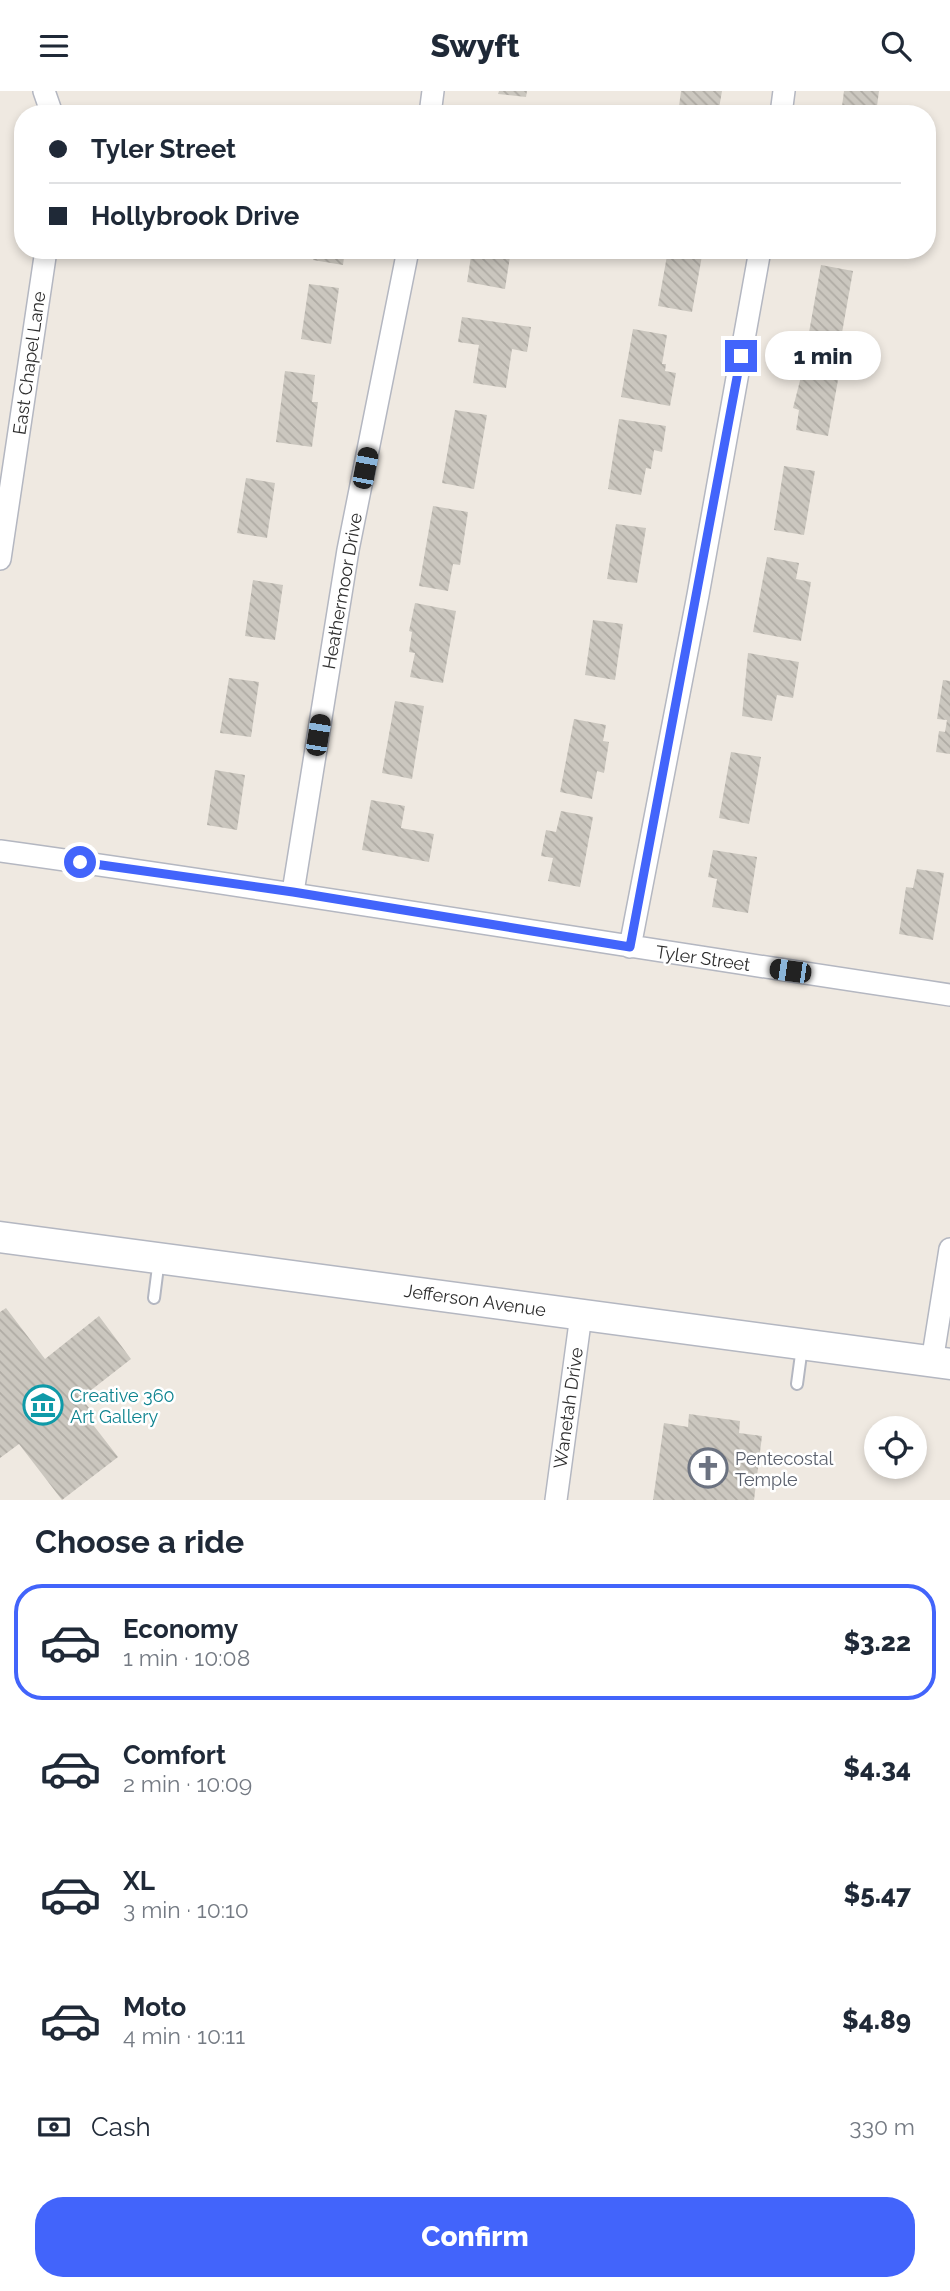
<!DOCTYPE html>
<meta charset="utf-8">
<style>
:root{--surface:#fff;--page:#f2f2f3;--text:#1f2937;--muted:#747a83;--line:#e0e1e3;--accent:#4264fb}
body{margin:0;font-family:Raleway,sans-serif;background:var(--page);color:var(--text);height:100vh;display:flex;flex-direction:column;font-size:26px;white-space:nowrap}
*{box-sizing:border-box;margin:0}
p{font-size:23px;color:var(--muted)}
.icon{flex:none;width:38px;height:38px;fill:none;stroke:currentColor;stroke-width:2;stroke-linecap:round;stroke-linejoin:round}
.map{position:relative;height:1409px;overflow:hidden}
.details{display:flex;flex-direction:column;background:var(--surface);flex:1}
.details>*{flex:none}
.banner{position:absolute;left:14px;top:14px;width:922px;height:154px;border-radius:28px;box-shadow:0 4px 10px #0003;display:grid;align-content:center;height:154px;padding:0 35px;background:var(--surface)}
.controls{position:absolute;left:864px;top:1325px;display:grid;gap:14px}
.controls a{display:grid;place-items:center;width:63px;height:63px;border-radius:50%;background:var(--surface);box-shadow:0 4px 10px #0003;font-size:35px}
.end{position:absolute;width:32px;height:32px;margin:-16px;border:9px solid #4264fb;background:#fff;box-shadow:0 0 0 4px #fff}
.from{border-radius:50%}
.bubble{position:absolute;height:49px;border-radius:24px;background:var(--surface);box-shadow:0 4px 10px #0003;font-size:23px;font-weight:800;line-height:49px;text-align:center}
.car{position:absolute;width:21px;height:42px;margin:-21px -10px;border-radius:9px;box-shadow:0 0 5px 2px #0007;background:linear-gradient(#222 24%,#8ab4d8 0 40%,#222 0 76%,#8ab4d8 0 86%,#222 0)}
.banner b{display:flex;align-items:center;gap:24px;height:66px;font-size:26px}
.banner b+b{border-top:2px solid var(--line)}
.banner i{width:18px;height:18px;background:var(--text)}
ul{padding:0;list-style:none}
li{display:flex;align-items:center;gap:21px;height:116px;margin:0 14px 10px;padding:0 21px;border:4px solid transparent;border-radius:28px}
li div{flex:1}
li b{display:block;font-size:26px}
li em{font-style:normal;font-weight:800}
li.on{border-color:var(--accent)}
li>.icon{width:63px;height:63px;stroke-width:1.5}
h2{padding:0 35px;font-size:32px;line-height:84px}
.pay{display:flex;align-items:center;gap:18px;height:77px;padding:0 35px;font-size:26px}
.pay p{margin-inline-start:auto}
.cta{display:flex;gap:14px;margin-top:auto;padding:14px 35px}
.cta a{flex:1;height:80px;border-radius:28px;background:var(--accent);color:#fff;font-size:28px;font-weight:800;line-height:80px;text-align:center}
header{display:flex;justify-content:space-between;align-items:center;height:91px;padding:0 35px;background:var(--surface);font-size:32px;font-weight:800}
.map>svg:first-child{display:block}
</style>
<header><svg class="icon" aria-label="menu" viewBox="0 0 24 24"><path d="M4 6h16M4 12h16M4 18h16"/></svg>Swyft<svg class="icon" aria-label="search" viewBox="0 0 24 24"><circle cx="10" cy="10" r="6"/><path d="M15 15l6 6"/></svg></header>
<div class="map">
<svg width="950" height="1409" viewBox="0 0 950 1409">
<defs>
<pattern id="building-back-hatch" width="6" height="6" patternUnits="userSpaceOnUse" patternTransform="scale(1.75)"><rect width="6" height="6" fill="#cbc7bf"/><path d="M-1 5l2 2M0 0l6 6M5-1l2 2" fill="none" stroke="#afaba4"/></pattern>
</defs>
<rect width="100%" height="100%" fill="#efe9e1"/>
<path fill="url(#building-back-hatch)" d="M499,0H527L526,6L498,3Z
M681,0H722L718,23H678Z
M844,0H879L876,23H841Z
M325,15L366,20L365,23H324Z
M315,159H345L343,174L313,169Z
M472,159H511L505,198L467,191Z
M668,159H703L692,221L658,215Z
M821,174L853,180L840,253L808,247Z
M309,193L339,197L331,253L301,248Z
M462,226L531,236L527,261L512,258L506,297L473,292L479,254L458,251Z
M633,238L667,244L662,273H666L665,280L676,282L670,315L621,306Z
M806,266L841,272L828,345L796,339L799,319L793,317Z
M285,280L315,284L312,311H318L312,356L276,351Z
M455,319L487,324L474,398L442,392Z
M619,328L666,335L662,361L654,359L651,378L646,377L641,404L608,398Z
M784,375L815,380L804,444L774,439Z
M246,387L275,392L267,447L237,442Z
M433,415L468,421L460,474L453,473L448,500L419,495Z
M616,433L646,437L637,492L607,488Z
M767,466L799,472L796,488L811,491L801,550L753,541Z
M253,489L283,494L275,549L245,545Z
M415,512L456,520L443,592L410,586L415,562L409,561L412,541L409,540Z
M593,529L623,533L615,589L585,584Z
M748,562L799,571L793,607L777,604L772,630L742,625Z
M229,587L259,591L251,646L220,642Z
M943,589L950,590V663L936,661L939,640L945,641L947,629L937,628Z
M395,610L424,615L412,688L382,682Z
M574,628L606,634L603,650L609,651L604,682L597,680L592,708L560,701Z
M731,661L761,666L749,733L719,727Z
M215,679L245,684L237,739L207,734Z
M371,709L405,715L401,737L434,743L429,771L362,759Z
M561,720L593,726L580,796L548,790L553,767L541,765L546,739L556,741Z
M713,759L757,766L748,822L712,816L717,788L708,786Z
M917,778L944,782L933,849L899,843L906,796L913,797Z
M6,1217L45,1268L99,1225L131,1268L81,1307L93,1322L87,1326L118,1366L62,1409L19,1353L0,1367V1221Z
M689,1323L740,1330L739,1342L762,1345L754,1409H653L664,1332L688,1336Z"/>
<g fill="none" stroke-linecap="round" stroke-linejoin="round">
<g stroke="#b4b7c1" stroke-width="14">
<path id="lane" d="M154,1207L159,1168
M797,1293L802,1256"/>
</g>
<g stroke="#b4b7c1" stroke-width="24">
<path id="street" d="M44,0L52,23
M430,23L433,0
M781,23L784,0
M0,468L46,159
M0,760C317,804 633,857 950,904
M293,801L348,459L408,159
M630,856L698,504L760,159
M932,1271L950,1158
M556,1409L581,1224"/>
</g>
<g stroke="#b4b7c1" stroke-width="33">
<path id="secondary" d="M0,1146L950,1273"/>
</g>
<use href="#lane" stroke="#fff" stroke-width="10"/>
<use href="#street" stroke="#fff" stroke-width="21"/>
<use href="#secondary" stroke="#fff" stroke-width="30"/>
</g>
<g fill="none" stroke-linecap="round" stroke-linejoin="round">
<path stroke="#4264fb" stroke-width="9" d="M80,771L293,801L630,856L741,265"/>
</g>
<defs>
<g id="museum-ring" transform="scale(2.0125)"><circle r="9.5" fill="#fff" stroke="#0f9aa8" stroke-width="1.5"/><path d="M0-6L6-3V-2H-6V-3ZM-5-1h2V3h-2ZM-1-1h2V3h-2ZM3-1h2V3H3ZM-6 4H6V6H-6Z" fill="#0f9aa8"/></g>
<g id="church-ring" transform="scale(2.0125)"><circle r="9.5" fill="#fff" stroke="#6b7280" stroke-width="1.5"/><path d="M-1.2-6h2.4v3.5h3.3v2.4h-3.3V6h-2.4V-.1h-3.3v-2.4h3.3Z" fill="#6b7280"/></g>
</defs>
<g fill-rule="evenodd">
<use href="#museum-ring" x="43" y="1314"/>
<use href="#church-ring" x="708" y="1377"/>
</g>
<g text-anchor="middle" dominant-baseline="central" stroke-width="5" stroke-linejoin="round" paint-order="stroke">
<g font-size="18" fill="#2e2e2e" stroke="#fff">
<text transform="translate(29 272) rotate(-82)">East Chapel Lane</text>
<text transform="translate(342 500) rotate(-80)">Heathermoor Drive</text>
<text transform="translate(703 867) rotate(8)">Tyler Street</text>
<text transform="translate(475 1209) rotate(8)">Jefferson Avenue</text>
<text transform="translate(568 1317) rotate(-82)">Wanetah Drive</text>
</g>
<g font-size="18" fill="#0d838f" stroke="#fff" text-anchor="start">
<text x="70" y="1304">Creative 360<tspan x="70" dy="21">Art Gallery</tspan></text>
</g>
<g font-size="18" fill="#5b616d" stroke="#fff" text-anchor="start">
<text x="735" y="1367">Pentecostal<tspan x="735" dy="21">Temple</tspan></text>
</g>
</g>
</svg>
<div class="controls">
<a><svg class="icon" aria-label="locate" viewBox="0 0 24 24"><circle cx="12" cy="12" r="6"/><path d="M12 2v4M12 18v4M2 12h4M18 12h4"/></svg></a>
</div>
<i class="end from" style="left:80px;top:771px"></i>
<i class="end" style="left:741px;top:265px"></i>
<div class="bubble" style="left:765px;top:240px;width:116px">1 min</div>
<i class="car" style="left:365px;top:377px;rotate:11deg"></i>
<i class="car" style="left:318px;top:644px;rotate:9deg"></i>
<i class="car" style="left:790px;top:880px;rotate:278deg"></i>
<div class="banner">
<b><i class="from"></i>Tyler Street</b>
<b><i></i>Hollybrook Drive</b>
</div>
</div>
<section class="details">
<h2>Choose a ride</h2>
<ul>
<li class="on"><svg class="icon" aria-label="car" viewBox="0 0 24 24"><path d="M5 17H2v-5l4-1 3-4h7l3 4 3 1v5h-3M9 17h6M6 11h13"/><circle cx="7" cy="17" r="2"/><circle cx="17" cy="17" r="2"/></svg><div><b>Economy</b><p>1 min · 10:08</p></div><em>$3.22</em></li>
<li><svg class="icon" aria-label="car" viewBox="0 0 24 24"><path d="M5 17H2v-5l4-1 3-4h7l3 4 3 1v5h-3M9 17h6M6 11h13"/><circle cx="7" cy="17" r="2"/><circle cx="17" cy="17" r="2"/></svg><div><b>Comfort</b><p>2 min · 10:09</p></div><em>$4.34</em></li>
<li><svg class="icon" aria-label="car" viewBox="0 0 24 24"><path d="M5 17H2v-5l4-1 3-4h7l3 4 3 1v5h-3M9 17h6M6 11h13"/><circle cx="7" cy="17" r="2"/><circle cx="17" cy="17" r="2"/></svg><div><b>XL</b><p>3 min · 10:10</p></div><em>$5.47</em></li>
<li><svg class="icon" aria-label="car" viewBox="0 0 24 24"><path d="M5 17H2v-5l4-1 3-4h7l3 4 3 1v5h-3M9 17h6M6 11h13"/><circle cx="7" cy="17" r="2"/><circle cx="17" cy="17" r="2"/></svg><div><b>Moto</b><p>4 min · 10:11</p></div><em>$4.89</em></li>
</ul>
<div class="pay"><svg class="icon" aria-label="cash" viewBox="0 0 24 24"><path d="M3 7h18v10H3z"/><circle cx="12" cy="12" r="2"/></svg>Cash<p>330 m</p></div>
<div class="cta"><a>Confirm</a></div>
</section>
